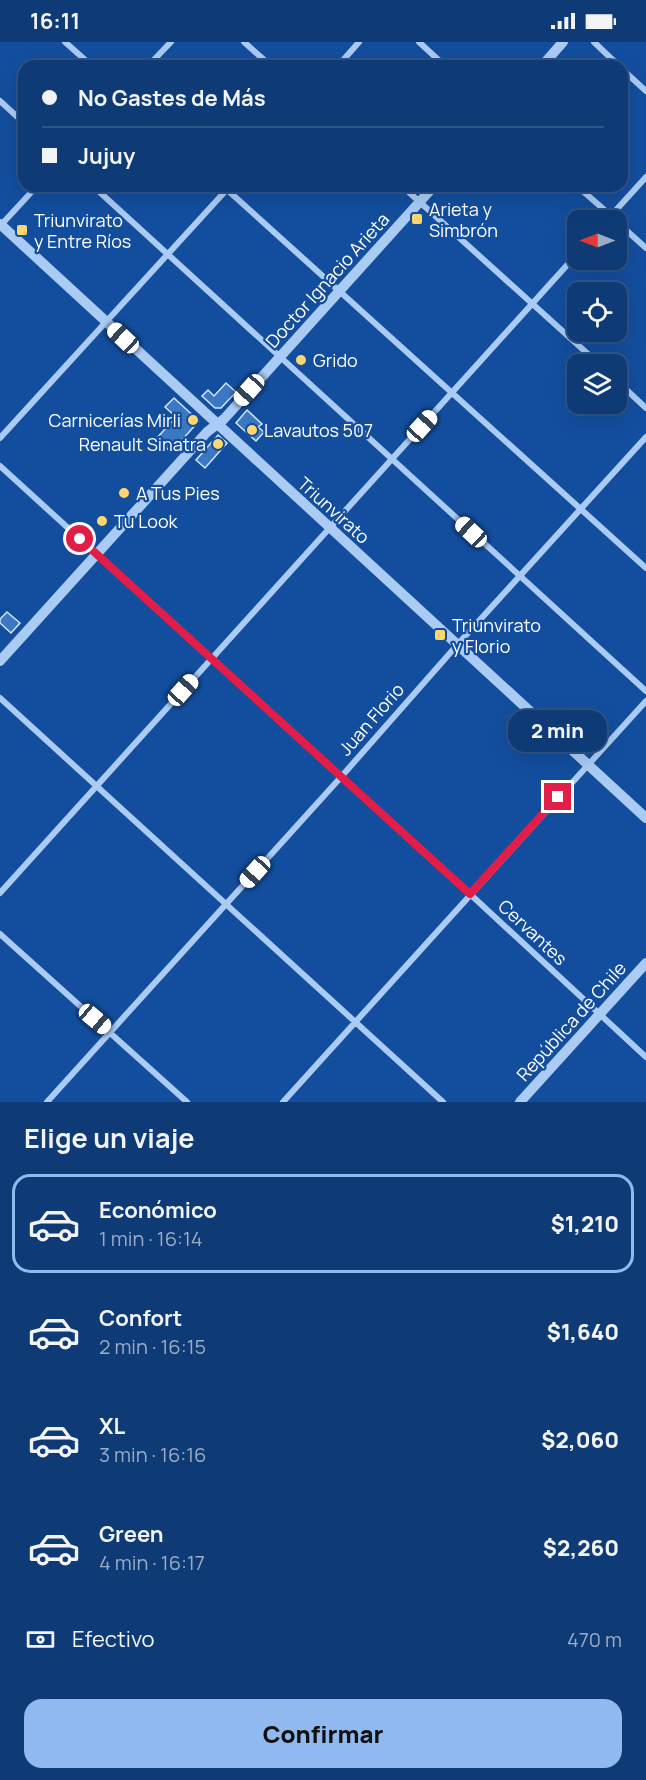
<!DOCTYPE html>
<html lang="es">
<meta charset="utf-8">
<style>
:root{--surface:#0e3a76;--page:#1c457e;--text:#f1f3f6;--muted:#9badc5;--line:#2e5488;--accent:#90b9f0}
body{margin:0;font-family:Manrope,sans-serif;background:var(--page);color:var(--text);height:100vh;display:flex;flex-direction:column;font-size:22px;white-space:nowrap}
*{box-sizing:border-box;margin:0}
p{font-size:20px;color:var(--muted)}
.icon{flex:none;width:33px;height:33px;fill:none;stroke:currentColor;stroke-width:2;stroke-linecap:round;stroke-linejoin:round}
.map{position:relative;height:1060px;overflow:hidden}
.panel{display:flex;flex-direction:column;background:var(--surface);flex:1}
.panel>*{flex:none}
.hud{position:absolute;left:18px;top:18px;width:610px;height:132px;border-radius:18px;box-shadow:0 6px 24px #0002,0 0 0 2px var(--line);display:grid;align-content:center;height:132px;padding:0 24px;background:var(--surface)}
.needle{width:39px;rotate:270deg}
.tools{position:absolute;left:567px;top:168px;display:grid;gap:12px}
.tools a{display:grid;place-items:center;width:60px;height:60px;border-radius:12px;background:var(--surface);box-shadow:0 6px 24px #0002,0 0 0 2px var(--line);font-size:30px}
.end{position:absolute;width:27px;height:27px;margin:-14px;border:8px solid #e11d48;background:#fff;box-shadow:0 0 0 3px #fff}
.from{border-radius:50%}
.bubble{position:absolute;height:42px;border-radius:18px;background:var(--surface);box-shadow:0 6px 24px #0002,0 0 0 2px var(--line);font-size:20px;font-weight:800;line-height:42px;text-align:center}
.car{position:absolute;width:18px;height:36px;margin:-18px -9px;border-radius:8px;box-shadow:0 0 4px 2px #0007;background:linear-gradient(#fff 24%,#345 0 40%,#fff 0 76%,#345 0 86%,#fff 0)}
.hud b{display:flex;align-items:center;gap:21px;height:57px;font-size:22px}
.hud b+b{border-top:2px solid var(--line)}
.hud i{width:15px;height:15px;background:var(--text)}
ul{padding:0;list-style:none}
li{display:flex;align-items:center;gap:18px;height:99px;margin:0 12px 9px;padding:0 12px;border:3px solid transparent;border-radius:18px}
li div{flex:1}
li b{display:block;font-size:22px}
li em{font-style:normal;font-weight:800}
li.on{border-color:var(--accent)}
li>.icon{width:54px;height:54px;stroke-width:1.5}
h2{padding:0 24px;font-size:27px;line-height:72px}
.pay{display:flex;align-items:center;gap:15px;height:66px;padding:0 24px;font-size:22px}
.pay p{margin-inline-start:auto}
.action{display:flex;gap:12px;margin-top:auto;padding:12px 24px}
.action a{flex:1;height:69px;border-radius:18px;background:var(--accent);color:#111;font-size:24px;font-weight:800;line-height:69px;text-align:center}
.status{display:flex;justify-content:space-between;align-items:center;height:42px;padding:0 30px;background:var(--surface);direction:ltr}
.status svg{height:16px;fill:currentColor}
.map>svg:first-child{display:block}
</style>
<div class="status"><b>16:11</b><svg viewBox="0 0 49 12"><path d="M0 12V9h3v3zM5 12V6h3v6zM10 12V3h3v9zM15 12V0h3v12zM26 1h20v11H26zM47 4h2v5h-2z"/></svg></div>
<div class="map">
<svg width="646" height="1060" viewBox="0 0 646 1060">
<rect width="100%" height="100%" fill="#134e9e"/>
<path fill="#3c77c4" stroke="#d2e5fd" stroke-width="1.5" d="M226,341L236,350L221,366H215L202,354L208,348L214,354Z
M174,356L199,379L171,410L156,397L176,375L165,365Z
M247,368L262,382L258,385L264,390L256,399L236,381Z
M218,393L227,401L205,426L196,418Z
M7,570L20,581L11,591L0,581V577Z"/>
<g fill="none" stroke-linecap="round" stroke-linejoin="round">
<path stroke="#aacbf4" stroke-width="6" d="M65,0L92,24
M244,0L271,24
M419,0L445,24
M594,0L619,24
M148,24L171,0
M338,24L359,0
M622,27L646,49
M0,59L24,81
M93,144L646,649
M223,144L646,526
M402,144L599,322
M577,144L616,178
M607,178L646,135
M616,179L646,206
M1,183L37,144
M616,338L646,366
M0,396L230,144
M0,424L470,852L646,1015
M0,656L443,1060
M0,851L578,211
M0,892L187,1060
M47,1060L341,735L458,602L646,395
M283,1060L646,659"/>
<path stroke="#aacbf4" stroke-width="10" d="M542,24L563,0
M0,182L646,776
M0,619L207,390L224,377L434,144
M520,1060L646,921"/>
</g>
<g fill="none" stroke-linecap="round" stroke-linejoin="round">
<path stroke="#e11d48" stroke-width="8" d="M80,497L470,852L558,755"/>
</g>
<g fill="#ffd66d" stroke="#134e9e" stroke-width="2">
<rect x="411" y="171" width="12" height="12" rx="3"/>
<rect x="16" y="182" width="12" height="12" rx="3"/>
<circle cx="301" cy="318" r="6"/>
<circle cx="193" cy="378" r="6"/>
<circle cx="252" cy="388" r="6"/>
<circle cx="218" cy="402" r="6"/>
<circle cx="124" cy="451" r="6"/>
<circle cx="102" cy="479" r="6"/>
<rect x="434" y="587" width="12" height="12" rx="3"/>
</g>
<g text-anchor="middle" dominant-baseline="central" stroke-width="4.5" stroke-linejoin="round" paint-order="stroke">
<g font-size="18" fill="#fff" stroke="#134e9e" text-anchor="start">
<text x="429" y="167">Arieta y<tspan x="429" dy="21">Simbrón</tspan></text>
<text x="34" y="178">Triunvirato<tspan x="34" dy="21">y Entre Ríos</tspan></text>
<text x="313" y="318">Grido</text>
<text x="181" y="378" text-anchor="end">Carnicerías Mirli</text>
<text x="264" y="388">Lavautos 507</text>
<text x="206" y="402" text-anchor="end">Renault Sinatra</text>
<text x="136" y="451">A Tus Pies</text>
<text x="114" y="479">Tu Look</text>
<text x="452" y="583">Triunvirato<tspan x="452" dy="21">y Florio</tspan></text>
</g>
<g font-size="18" fill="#fff" stroke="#134e9e">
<text transform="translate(327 238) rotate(-48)">Doctor Ignacio Arieta</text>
<text transform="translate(334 468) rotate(42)">Triunvirato</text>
<text transform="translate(371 677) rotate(-49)">Juan Florio</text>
<text transform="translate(533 890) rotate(43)">Cervantes</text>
<text transform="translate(571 979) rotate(-48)">República de Chile</text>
</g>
</g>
</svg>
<div class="tools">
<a><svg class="needle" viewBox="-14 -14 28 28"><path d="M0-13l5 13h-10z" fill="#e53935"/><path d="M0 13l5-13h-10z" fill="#9badc5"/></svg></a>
<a><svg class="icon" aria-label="locate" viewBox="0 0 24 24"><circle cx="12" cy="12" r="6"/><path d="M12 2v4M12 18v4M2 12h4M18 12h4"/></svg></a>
<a><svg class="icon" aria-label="layers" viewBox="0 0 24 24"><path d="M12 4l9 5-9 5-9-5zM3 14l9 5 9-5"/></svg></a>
</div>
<i class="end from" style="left:80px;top:497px"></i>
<i class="end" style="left:558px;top:755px"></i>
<div class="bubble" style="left:508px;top:668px;width:99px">2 min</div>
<i class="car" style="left:123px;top:296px;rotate:313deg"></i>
<i class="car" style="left:249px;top:348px;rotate:222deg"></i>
<i class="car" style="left:422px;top:384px;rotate:42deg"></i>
<i class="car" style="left:471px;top:490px;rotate:313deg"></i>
<i class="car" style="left:183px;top:648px;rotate:42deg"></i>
<i class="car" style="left:255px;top:830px;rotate:222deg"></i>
<i class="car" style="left:95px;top:977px;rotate:130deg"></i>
<div class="hud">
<b><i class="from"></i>No Gastes de Más</b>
<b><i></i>Jujuy</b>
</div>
</div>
<section class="panel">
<h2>Elige un viaje</h2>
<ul>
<li class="on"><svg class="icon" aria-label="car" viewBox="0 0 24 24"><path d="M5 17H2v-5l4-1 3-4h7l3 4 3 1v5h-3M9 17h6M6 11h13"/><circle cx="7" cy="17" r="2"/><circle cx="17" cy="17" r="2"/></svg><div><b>Económico</b><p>1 min · 16:14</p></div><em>$1,210</em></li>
<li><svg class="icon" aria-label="car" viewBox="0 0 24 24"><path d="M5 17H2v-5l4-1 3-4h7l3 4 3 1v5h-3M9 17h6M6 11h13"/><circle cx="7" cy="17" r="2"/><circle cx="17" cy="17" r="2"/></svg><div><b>Confort</b><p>2 min · 16:15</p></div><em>$1,640</em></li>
<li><svg class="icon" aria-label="car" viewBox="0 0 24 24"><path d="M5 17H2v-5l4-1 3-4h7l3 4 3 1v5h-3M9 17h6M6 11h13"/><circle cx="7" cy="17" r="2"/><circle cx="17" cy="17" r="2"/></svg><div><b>XL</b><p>3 min · 16:16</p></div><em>$2,060</em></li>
<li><svg class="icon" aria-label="car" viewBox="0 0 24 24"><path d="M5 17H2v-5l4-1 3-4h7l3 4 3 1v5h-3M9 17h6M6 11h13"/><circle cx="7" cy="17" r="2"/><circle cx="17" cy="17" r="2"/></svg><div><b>Green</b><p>4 min · 16:17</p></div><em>$2,260</em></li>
</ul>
<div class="pay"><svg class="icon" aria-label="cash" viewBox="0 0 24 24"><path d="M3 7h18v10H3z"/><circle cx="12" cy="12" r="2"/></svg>Efectivo<p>470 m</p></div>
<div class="action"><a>Confirmar</a></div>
</section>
